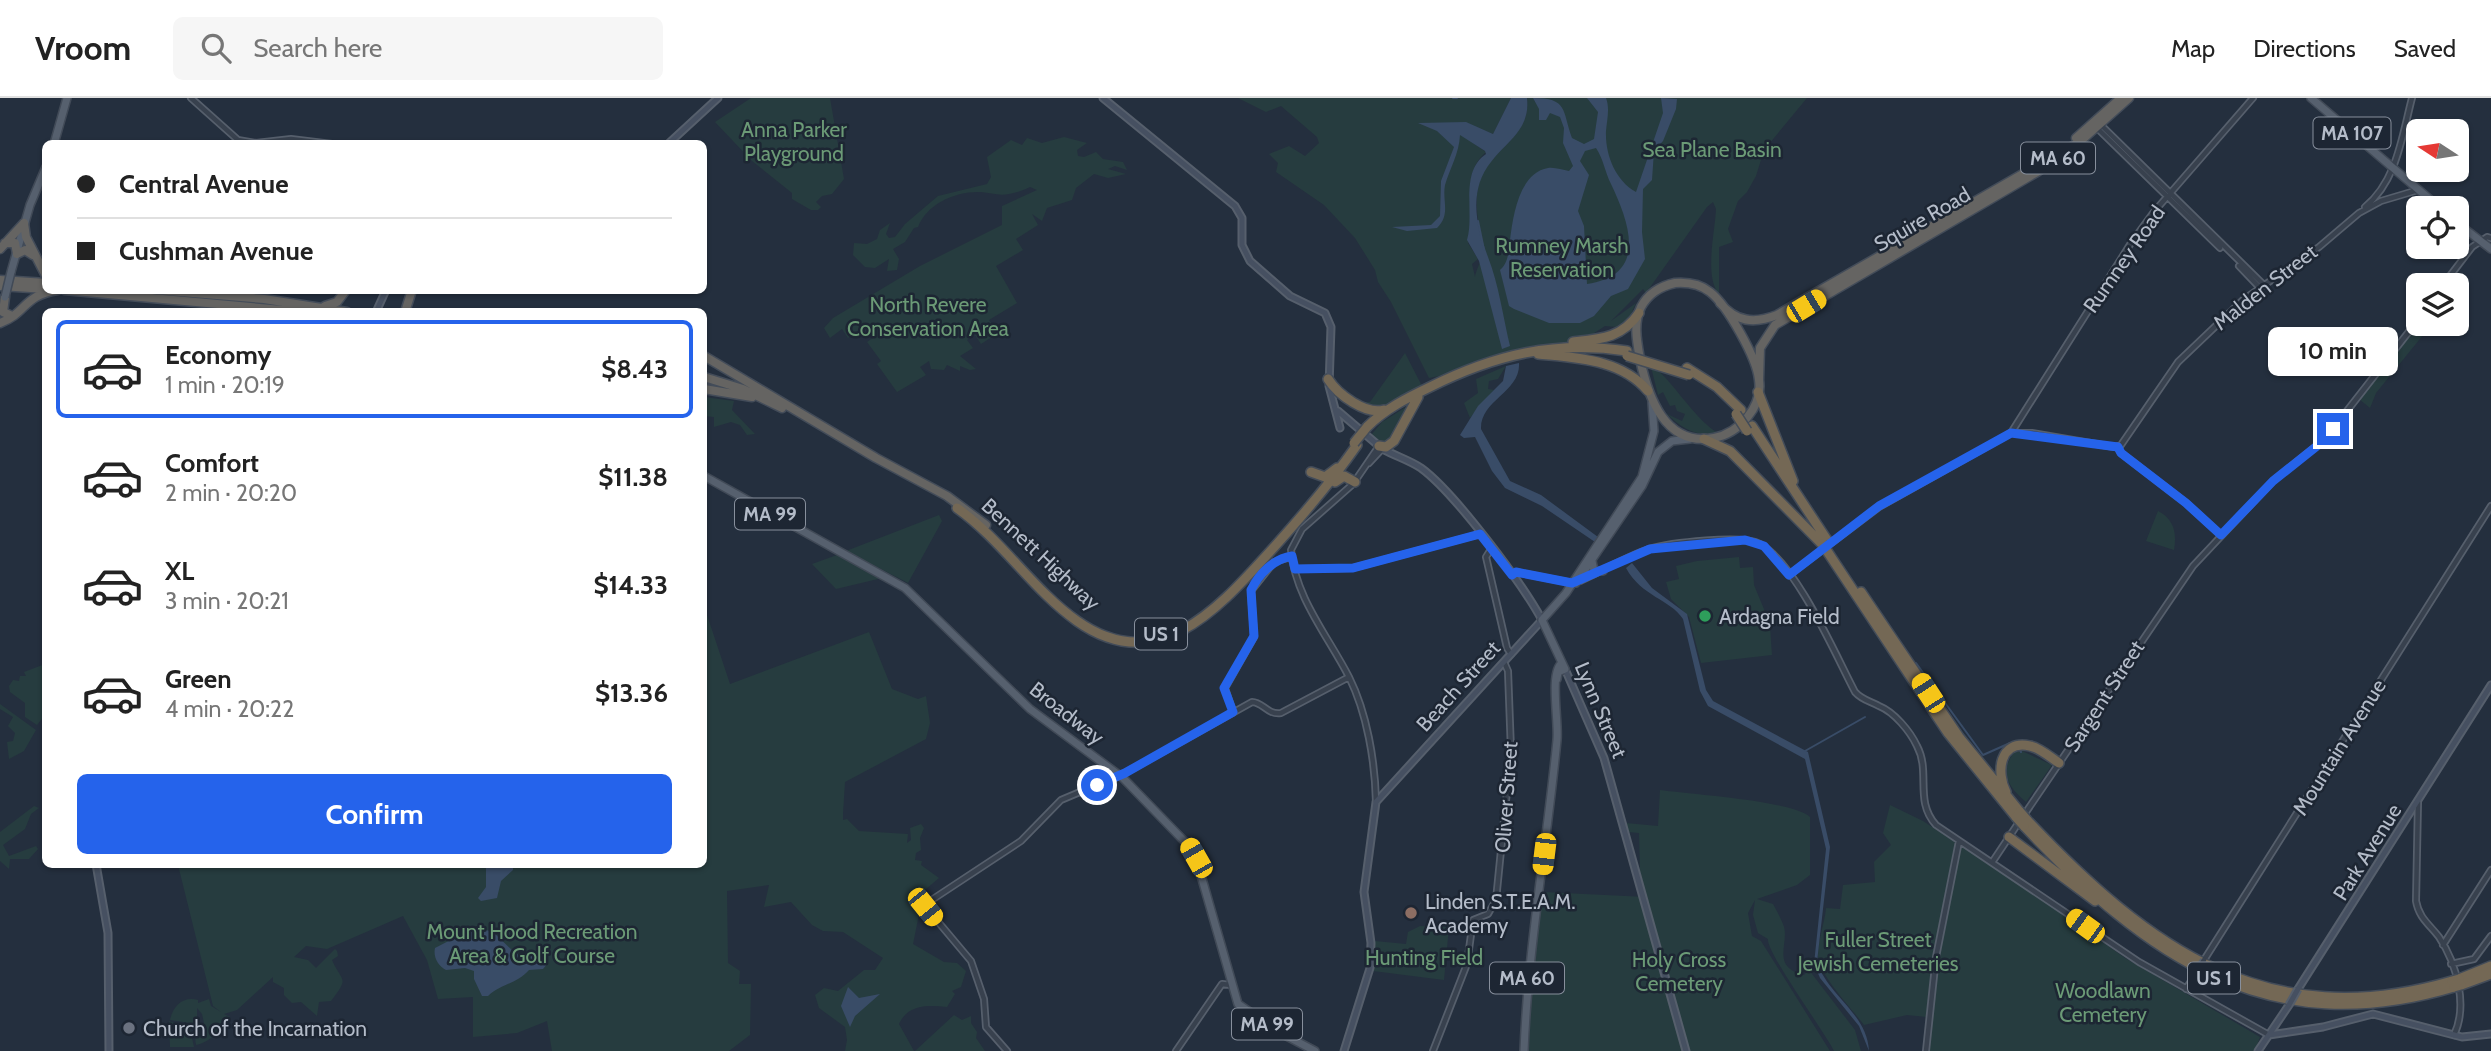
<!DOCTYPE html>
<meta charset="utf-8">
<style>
:root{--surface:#fff;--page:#f6f6f6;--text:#222;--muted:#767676;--line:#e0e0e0;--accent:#2563eb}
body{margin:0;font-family:Cabin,sans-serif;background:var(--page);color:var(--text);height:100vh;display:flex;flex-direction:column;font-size:26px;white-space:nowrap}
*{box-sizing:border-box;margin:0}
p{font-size:23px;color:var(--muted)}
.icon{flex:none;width:38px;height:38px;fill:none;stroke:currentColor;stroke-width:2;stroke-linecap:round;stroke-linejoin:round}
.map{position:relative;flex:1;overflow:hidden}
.panel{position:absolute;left:42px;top:210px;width:665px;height:560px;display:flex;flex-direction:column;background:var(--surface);border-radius:10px;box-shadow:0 2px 5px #0004}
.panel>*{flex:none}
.hud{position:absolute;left:42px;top:42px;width:665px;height:154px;border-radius:10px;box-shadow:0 2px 5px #0004;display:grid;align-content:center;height:154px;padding:0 35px;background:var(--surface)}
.needle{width:46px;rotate:282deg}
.buttons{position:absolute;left:2406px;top:21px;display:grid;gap:14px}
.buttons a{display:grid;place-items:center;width:63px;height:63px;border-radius:10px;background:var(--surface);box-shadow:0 2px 5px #0004;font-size:35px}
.end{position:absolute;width:32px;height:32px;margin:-16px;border:9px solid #2563eb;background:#fff;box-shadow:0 0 0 4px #fff}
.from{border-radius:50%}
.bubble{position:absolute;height:49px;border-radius:10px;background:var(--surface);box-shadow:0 2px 5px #0004;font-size:23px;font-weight:800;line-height:49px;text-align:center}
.car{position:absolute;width:21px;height:42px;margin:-21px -10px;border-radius:9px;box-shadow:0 0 5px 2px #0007;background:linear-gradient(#f5c518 24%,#345 0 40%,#f5c518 0 76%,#345 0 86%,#f5c518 0)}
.hud b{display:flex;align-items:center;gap:24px;height:66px;font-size:26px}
.hud b+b{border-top:2px solid var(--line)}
.hud i{width:18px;height:18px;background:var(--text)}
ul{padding:12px 0 0;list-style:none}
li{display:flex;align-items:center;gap:21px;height:98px;margin:0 14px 10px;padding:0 21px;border:4px solid transparent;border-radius:10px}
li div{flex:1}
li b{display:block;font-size:26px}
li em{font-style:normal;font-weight:800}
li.on{border-color:var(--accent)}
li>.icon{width:63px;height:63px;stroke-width:1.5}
.cta{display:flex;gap:14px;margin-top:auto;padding:14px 35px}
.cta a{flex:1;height:80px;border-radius:10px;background:var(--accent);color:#fff;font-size:28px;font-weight:800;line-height:80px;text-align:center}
header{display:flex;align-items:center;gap:42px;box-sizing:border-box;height:98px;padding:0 35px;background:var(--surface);border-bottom:2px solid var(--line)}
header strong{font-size:33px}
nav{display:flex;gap:38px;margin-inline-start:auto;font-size:24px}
.search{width:490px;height:63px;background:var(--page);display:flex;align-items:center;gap:18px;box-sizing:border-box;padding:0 24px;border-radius:10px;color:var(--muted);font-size:26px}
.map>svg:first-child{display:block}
</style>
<header>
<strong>Vroom</strong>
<div class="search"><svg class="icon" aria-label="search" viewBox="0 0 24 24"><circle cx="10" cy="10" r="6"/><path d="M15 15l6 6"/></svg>Search here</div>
<nav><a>Map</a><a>Directions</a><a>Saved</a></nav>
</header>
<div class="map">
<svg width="2491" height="953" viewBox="0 0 2491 953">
<rect width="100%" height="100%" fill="#242f3e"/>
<path fill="#263c3f" d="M751,0H830L844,81L832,96L822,98L816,104L821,109L818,112H811L792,101V95L752,63L715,24Z
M1238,0H1511L1493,36L1483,32L1459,35L1486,54C1459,77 1477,115 1468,145L1478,161L1472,166L1475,179C1476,171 1485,156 1483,150C1479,126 1471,99 1483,75C1497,48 1531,36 1527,0H1533L1536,5L1539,0H1807L1764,52L1756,78L1747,94L1738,103L1728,131L1733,144L1719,149V196C1704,179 1715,134 1716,111L1713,104L1707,109L1646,195L1643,191L1611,223L1636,205L1628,223L1617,229L1605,228L1585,241L1515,253L1449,276L1429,280L1391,204L1378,184L1375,172L1355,140L1324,107L1276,74L1278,65L1269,56L1289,48L1305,58L1319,45L1317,39L1281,8L1266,14Z
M1064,39L1087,45L1077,52L1078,58L1084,59L1096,54L1103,61L1123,64L1127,72L1115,68L1108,71L1126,76L1108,80L1094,76L1076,90L1072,102L1047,110L1042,123L1032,116L1038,127L1016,141L1023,152L996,168L1017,205L989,222L998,235L981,246L975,237L967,242L973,250L960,258L976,271L970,272L960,268V273L947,267L944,272L931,271L929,263L920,269L926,277L897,294L877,266L881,263L867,244L874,239L863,229L848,240L842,231L830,240L824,230L833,220L920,168L1002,127V108L1037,92L1030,89C1024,92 1016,95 1009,96C999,98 991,95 981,94C955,93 927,106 918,129L914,130L905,144L893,151L899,161L897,172L887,173L889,161L875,170L865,169L853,157L854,145L867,146L877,141L880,132L890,125L886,136L889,140L895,139L905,126L938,98L987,86L991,79L987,59L1011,42L1022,47L1027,40L1042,45Z
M2418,225L2432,226L2376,295L2370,310L2359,301Z
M1405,255L1422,288C1403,298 1382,316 1361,304H1370Z
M1506,268L1498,281L1489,283L1488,291L1494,292L1470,320L1464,305L1478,295L1476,281Z
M1651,269C1666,272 1693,321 1718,335C1698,340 1681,330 1667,316L1682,323L1685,316L1677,313L1675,307L1670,308L1663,294L1658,297Z
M704,299L734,303L732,312L755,336L747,337L740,327L731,324L714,329V319L704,318Z
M1406,309L1409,312L1390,344L1380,345L1371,337L1382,324Z
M2158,413C2174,421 2177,435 2174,452L2146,443Z
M939,417L942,423L908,485L846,453Z
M837,457L879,479L878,481L836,491L812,466Z
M1739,459L1740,470L1753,469L1754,487L1766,516L1769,514L1772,557L1701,565L1689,519L1671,501L1666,484L1679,481L1676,468L1697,463Z
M704,508L730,586L869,534L892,591L918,601L926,598L930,625L926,641L845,684L843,716V722L847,721L859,733L908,736L907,745L911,742L910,730L921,726L924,730L920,740L921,752L916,755L915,762L922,763L921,767L939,780L919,797L920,811L913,846L944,864L957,865L966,873L961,889L952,893L955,896L947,909C928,907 908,906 899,926L914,953H845L847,942L845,929L819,910L815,897L824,890L838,893L864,872H875L883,860L843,834L823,833L812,827L791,804L764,809L769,787L727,793L728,865L740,873L739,886H751L750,937L729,953H552L547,923L517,935L473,939V899L438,901L427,862L403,818L327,851L306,848L294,859L308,862L316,870L335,851L337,853L338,858L332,862C342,885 350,878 331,903L319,904L317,918L301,904L292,905L284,897V890L273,884V879L237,912L224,916L230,919C219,932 213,943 196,947L194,932L204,925L202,916L197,910V926L170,922C173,908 183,898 198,902V905L209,901L211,908L221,914L213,908L178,767L704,766Z
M45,566V617L37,627L25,619V605L10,594L9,588L13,582L19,583L20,578H26L24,574Z
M0,606L36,632L24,653L9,661L7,644L13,643L15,635L8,628L13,619L0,611Z
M2022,653L2052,667L2026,704C2008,689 1999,675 2014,654Z
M1660,692C1688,696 1795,703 1810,719V777L1797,787L1757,801L1773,806C1777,813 1780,819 1783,826C1791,844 1769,868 1804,877L1809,872L1855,932L1861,953H1834C1824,933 1766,854 1768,841L1758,835L1753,817L1755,802L1748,815L1752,838L1761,843L1830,953H1526L1530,872L1543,794L1646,799L1640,774L1639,735L1629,734L1626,725L1658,728Z
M1890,707L1923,723L1955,744L1933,857L1927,919L1907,917L1864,927C1852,911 1819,877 1818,858C1818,841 1825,824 1826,810L1840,811L1843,787L1875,784L1874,764L1891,747L1883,735Z
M34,708L39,710L31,716L25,731L3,747L9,758L36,748L38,751L29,761H10L9,771L0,763V734Z
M1961,748L2012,779L2125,860L2260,939L2255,953H1929L1938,861Z
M1420,828L1449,829L1444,882L1373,873L1375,843L1406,846L1408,834Z
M954,917L962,922L971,918V925L977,934L976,940L985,953H915Z
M169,923L190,931L194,949H170Z"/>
<path fill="#394c67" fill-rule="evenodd" d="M1511,0H1527C1532,42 1487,49 1478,91C1473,115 1480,137 1488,159C1499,187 1503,219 1510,248L1502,251L1479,163L1467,142C1475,116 1459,74 1486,56L1485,53L1460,37C1459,56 1450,70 1445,87C1442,103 1451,116 1437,130L1407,133L1392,129L1431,127L1440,118L1441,83L1454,49L1437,33L1418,25L1466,24L1493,36Z
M1533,0C1568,0 1562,12 1572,40L1584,46L1594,41L1598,14L1587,0H1606C1610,10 1607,22 1606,33C1605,56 1615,82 1636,94L1663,15L1661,0L1677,1L1676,11L1663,43L1654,53L1652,82L1643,91L1642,134L1645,161L1628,191L1611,198L1594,218L1580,225H1549L1514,211L1509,208L1500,172C1509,164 1508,154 1510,142C1513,118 1519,75 1548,70C1555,69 1562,72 1569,73L1573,68L1563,45L1564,30L1560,19L1550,15L1546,22H1539V11ZM1596,50C1603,60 1605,74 1611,86C1629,124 1649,177 1587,186L1584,128L1578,113L1589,77L1580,63L1585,53Z
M1519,265C1521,294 1480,302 1481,331L1510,383L1541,397L1598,439L1595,444L1542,408L1505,390L1492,373L1475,339L1464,340L1460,337L1478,308L1503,283L1506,268Z
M1632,465L1652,490L1687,516L1706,592L1713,603L1808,654L1830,749L1817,864C1828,898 1867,915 1869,953L1859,928L1820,880L1814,866L1826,751L1805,661L1708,608L1700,593L1683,521C1670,501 1642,499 1626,470Z
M486,767H513V772L501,783L497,800L481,803L478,800L486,789Z
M486,832L493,834L516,856L541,857L548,865L543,871L529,872C517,886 502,885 488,898H482L474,881V873L465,870L446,872C438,868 433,859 435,850L466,834Z
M848,889L859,900L880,896L855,918L850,929L841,908Z"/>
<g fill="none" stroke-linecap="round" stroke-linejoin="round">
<path stroke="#394c67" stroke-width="2" d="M1453,0H1457
M1478,123L1484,152
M1916,565L1983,657L2010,645
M2020,652L2021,654
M1805,653L1865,619"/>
<g stroke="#565f6c" stroke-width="8">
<path id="tertiary" d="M191,0L238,42L256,45L291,41L332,46
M2102,28L2264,187
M2098,31L2220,150
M2365,109C2397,83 2402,38 2412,0
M2239,168L2260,190
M2443,187L2472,149L2487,139L2491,140
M2011,335L2131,145L2153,115L2253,0
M2117,349L2121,355L2186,405L2221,437
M1369,365L1382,351L1379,348L1353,386L1302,431L1291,452C1295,499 1328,538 1349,579C1367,615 1375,663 1376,704
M1491,451L1486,459L1507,550L1511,556
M1295,471L1353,470L1480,436
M1512,477L1516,474L1572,485
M1789,477L1879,409L2011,335H2032L2114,349L2121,347L2178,264L2243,202L2319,149L2359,115L2381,103L2418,92
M1580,483C1603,473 1625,459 1649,451C1669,445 1743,436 1760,446C1797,467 1835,556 1855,594C1862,602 1870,603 1879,608C1894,614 1910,633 1917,648C1931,674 1914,703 1936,727L2139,864L2269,937
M1233,614L1225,590L1254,539L1251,493L1274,464L1291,459
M2418,704L2416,803C2419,820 2429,826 2439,839C2457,866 2468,908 2454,937
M2024,717L2193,468L2273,383L2325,341L2418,222
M1993,763L2019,724
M2443,847L2491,772
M2204,862L2491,408
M2451,866L2474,861L2491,838
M2186,891L2195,877
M1007,953L986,929L984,901L971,863L924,807L1021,743L1061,702L1125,675L1252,604C1263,604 1267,617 1281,615L1349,579
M1176,953L1222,886L1231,887
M1433,953L1467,866L1473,822L1488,816L1496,802L1511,653L1508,573L1504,564
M1926,953L1936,859L1959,743"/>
</g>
<g stroke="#565f6c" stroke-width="9">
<path id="secondary" d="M1103,0L1235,108L1242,120V147L1250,163L1290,198L1325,215L1331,229L1329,288L1340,330
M668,46L718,0
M376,214L386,192
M1338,313L1379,348
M1565,571L1604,660L1686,953
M96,766L108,835L109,953
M2298,891L2491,587
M2269,937L2323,929L2373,916L2462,939L2491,936
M1344,953L1370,870L1371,845L1364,794L1376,704L1542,522C1522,485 1454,394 1421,370C1409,362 1395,358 1383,351
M2258,953L2289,907"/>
</g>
<g stroke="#414a57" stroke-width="10">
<path id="primary" d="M2311,0L2440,110
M54,46L67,0
M2457,125L2491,151
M11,174L30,107L46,69
M704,378L905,490L1030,611L1123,680L1188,747L1196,760L1238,906L1279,934L1315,953
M1592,463L1594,473H1603
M1576,485L1642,388L1658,354L1672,343L1690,341
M1557,581L1558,574L1565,571L1542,522L1566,495L1642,379L1654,333L1652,305
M1524,953C1528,849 1547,746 1557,642C1559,624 1549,574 1562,565"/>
</g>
<g stroke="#434c59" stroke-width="11">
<path id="trunk" d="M2076,40L2121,0
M24,125L26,139L46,178
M5,145H15L17,156L25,152L33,157
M0,151L24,125
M0,182L46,185
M1675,185C1688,184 1700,186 1710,194C1727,207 1757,260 1759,282C1763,309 1739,335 1714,340C1665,349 1648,299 1640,261C1637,244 1633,225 1641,209C1648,196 1661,188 1675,185Z
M0,188L46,191
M64,192L304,214
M157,192L264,201L347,214
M5,199L3,214L12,218
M1720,205C1736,224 1754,226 1777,217L2028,73
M325,208L337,204L346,192
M405,214L412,192
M0,225C27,215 23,197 58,192
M704,258L876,360L947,398L986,427
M704,279L743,291L782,310
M1759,282L1760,250L1775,227L2037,74L2084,40L2129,0
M704,291L752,299"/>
</g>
<g stroke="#434c59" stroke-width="12">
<path id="motorway" d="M1573,244C1601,241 1622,240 1639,215
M1538,256C1577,260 1621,261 1648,293
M1687,270L1717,289L1741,312
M1328,281C1338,297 1366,317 1384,312
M1758,294L1793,383
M1752,328L1827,442
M1367,329C1385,311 1407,300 1430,289C1494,257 1555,242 1627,253
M1704,341L1730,353L1822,446
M1379,348L1386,349L1394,343L1418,299
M1311,374L1325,379L1337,370
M1335,384L1344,378L1355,384
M957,410C1002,442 1033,492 1077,523C1156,579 1216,513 1266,458C1299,422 1329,387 1357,347
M1827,453L1948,635L2016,719
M1861,494L1959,639L2020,714
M2006,694C1996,675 1999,641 2030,648C2040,650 2050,659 2059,665
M2027,722C2149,851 2267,937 2452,883
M2024,728C2147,858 2267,945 2454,889
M2009,739L2095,803
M2459,881L2491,868
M2461,887L2491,876"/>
</g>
<use href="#tertiary" stroke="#38414e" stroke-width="4.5"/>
<use href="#secondary" stroke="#465061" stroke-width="5"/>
<use href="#primary" stroke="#56606e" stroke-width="7"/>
<use href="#trunk" stroke="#656462" stroke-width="8"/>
<use href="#motorway" stroke="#746855" stroke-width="9"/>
<g stroke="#565f6c" stroke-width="8" stroke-linecap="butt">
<path id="tertiary-bridge" d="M2195,877L2204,862"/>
</g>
<g stroke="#565f6c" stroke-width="9" stroke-linecap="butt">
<path id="secondary-bridge" d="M2289,907L2298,891"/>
</g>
<g stroke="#414a57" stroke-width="10" stroke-linecap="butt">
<path id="primary-bridge" d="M5,199L11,174"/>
</g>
<g stroke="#434c59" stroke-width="12" stroke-linecap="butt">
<path id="motorway-bridge" d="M1627,258L1689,277
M1736,316L1747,333
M1354,345L1367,329
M1822,446L1827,453
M2020,714L2027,722
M2016,719L2024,728
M2452,883L2459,881
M2454,889L2461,887"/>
</g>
<use href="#tertiary-bridge" stroke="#38414e" stroke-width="4.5"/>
<use href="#secondary-bridge" stroke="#465061" stroke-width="5"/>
<use href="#primary-bridge" stroke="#56606e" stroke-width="7"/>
<use href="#motorway-bridge" stroke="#746855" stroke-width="9"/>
</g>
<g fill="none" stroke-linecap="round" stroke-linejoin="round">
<path stroke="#2563eb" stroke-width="9" d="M1097,687L1125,675L1233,614L1224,590L1254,538L1251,492C1259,476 1273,461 1292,458L1295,471L1353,470L1480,436L1512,477L1516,474L1572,485L1650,451L1745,442L1764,448L1789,477L1879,408L2011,335L2118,349L2121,355L2186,405L2221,437L2273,383L2322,344L2333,331"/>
</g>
<circle fill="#2e9e5b" stroke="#1d2633" stroke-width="2.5" cx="1705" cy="518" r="7"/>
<circle fill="#8d6e63" stroke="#1d2633" stroke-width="2.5" cx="1411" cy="815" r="7"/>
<circle fill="#6b7280" stroke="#1d2633" stroke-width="2.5" cx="129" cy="930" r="7"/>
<g text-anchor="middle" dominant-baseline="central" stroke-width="5" stroke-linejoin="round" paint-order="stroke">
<g fill="#1d2633" stroke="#878f9c" stroke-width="2">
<rect x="2313.5" y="19.5" width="77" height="31" rx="5"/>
<rect x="2021" y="44.5" width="74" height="31" rx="5"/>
<rect x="735" y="400.5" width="70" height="31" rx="5"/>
<rect x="1135" y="520.5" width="52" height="31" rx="5"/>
<rect x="1490" y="864.5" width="74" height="31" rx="5"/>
<rect x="2188" y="864.5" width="52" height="31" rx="5"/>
<rect x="1232" y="910.5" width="70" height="31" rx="5"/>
</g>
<g font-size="19" font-weight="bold" fill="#b4bcc9">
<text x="2352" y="35">MA 107</text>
<text x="2058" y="60">MA 60</text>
<text x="770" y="416">MA 99</text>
<text x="1161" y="536">US 1</text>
<text x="1527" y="880">MA 60</text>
<text x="2214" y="880">US 1</text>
<text x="1267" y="926">MA 99</text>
</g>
<g font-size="21" fill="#6b9a76" stroke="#1d2633">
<text x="794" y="31">Anna Parker<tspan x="794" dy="24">Playground</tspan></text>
<text x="1712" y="51">Sea Plane Basin</text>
<text x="1562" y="147">Rumney Marsh<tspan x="1562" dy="24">Reservation</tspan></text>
<text x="928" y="206">North Revere<tspan x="928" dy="24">Conservation Area</tspan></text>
<text x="532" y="833">Mount Hood Recreation<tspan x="532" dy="24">Area &amp; Golf Course</tspan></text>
<text x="1878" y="841">Fuller Street<tspan x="1878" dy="24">Jewish Cemeteries</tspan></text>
<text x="1424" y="859">Hunting Field</text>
<text x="1679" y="861">Holy Cross<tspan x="1679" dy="24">Cemetery</tspan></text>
<text x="2103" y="892">Woodlawn<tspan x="2103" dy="24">Cemetery</tspan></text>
</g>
<g font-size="21" fill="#b4bcc9" stroke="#1d2633">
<text transform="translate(1922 121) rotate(-30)">Squire Road</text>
<text transform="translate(2124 161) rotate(-55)">Rumney Road</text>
<text transform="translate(2265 189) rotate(-38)">Malden Street</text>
<text transform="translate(1041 456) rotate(43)">Bennett Highway</text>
<text transform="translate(1458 588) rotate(-48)">Beach Street</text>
<text transform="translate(2104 598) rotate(-57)">Sargent Street</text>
<text transform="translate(1601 612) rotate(67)">Lynn Street</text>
<text transform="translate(1067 615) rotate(38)">Broadway</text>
<text transform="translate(2339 649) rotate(-58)">Mountain Avenue</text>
<text transform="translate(1506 699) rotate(-86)">Oliver Street</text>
<text transform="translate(2367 754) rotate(-58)">Park Avenue</text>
</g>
<g font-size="21" fill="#b4bcc9" stroke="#1d2633" text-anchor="start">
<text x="1719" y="518">Ardagna Field</text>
<text x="1425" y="803">Linden S.T.E.A.M.<tspan x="1425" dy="24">Academy</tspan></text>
<text x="143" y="930">Church of the Incarnation</text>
</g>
</g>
</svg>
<div class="buttons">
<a><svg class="needle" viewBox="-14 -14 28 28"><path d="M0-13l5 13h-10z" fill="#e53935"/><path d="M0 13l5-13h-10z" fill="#767676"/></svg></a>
<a><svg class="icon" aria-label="locate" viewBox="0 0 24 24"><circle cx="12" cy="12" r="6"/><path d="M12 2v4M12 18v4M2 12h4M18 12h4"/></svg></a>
<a><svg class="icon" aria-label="layers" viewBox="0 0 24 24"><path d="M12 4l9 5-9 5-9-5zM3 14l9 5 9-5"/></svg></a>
</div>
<i class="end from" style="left:1097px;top:687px"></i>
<i class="end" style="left:2333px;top:331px"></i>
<div class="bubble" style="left:2268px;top:229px;width:130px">10 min</div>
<i class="car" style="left:1806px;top:208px;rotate:59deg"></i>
<i class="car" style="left:1928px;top:595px;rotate:327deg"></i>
<i class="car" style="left:1544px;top:756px;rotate:187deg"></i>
<i class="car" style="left:1196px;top:760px;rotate:330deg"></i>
<i class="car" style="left:925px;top:809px;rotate:141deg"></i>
<i class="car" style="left:2085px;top:828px;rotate:306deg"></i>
<div class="hud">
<b><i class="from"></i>Central Avenue</b>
<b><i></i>Cushman Avenue</b>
</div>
<section class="panel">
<ul>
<li class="on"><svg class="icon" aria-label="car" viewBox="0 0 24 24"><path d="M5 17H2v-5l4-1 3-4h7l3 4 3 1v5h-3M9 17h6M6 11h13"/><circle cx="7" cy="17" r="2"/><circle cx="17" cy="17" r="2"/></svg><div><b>Economy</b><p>1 min · 20:19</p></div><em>$8.43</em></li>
<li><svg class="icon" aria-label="car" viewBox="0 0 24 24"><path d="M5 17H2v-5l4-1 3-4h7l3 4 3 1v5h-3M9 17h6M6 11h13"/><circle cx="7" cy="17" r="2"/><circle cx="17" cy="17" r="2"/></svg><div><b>Comfort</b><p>2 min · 20:20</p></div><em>$11.38</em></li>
<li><svg class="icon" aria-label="car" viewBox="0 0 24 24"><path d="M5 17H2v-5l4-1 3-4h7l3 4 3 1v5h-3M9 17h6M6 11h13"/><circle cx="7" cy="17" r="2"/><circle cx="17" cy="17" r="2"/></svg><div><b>XL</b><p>3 min · 20:21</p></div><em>$14.33</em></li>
<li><svg class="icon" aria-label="car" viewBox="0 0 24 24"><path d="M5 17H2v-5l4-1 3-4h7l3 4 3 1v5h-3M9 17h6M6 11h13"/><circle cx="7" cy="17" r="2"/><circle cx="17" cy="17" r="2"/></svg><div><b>Green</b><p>4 min · 20:22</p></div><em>$13.36</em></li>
</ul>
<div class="cta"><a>Confirm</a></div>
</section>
</div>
